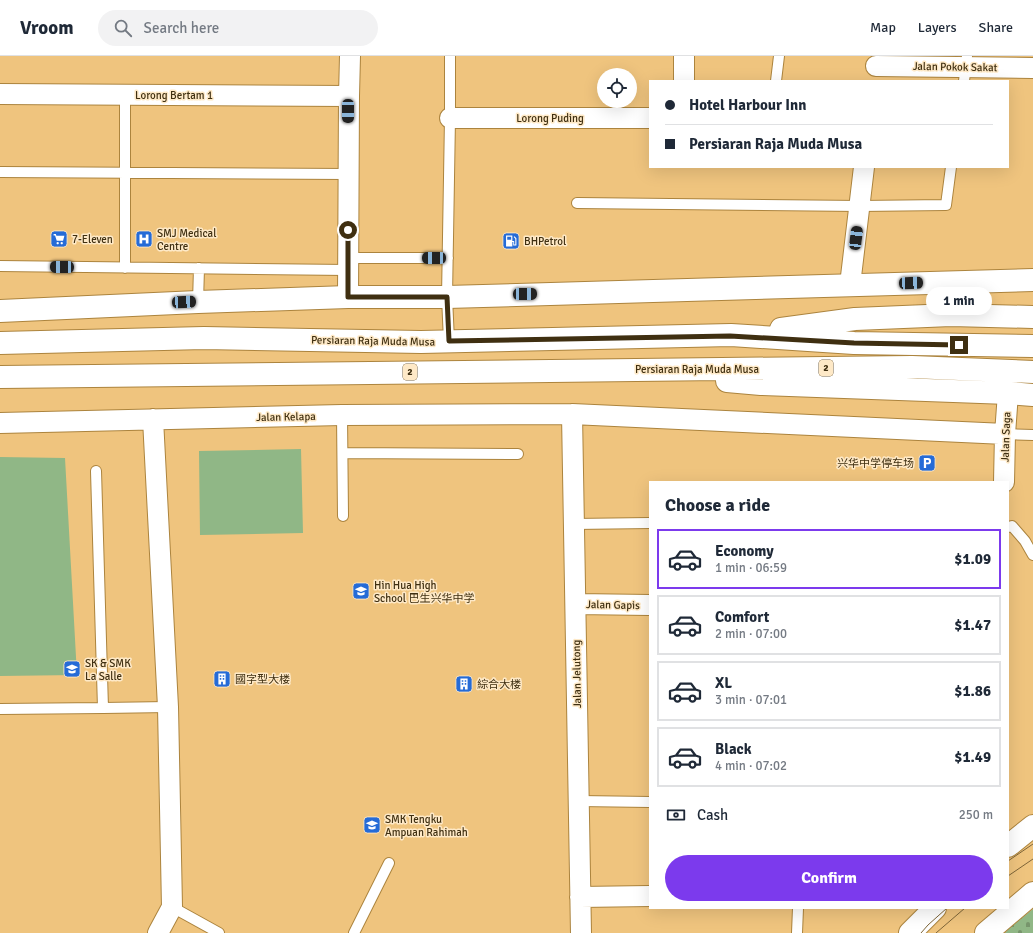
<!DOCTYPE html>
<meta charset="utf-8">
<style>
:root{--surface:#fff;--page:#f2f2f3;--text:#1f2937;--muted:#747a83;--line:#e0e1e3;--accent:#7c3aed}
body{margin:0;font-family:Signika,"Noto Sans SC",sans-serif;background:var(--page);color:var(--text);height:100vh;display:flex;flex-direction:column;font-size:15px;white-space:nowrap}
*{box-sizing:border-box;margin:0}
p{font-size:13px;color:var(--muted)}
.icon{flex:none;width:22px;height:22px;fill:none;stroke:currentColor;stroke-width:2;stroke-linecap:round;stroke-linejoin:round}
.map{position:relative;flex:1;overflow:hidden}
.panel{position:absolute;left:649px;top:425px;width:360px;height:428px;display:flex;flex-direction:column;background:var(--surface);border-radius:0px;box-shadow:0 4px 16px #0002}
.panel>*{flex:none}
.hud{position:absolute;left:649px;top:24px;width:360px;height:88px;border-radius:0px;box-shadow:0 4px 16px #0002;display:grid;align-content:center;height:88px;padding:0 16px;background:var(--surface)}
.buttons{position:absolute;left:597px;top:12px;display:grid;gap:8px}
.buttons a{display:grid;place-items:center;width:40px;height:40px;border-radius:50%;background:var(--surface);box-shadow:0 4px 16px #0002;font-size:20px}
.end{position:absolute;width:18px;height:18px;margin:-9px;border:5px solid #3f2f11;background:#fff;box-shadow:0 0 0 2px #fff}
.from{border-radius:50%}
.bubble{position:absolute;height:28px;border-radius:14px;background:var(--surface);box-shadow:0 4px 16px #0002;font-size:13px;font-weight:700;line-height:28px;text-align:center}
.car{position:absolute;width:12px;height:24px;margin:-12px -6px;border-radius:5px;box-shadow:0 0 3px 1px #0007;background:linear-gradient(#222 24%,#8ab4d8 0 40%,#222 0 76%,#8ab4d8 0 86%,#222 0)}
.hud b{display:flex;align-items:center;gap:14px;height:38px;font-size:15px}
.hud b+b{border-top:1px solid var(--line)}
.hud i{width:10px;height:10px;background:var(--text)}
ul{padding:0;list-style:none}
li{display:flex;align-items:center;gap:12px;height:60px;margin:0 8px 6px;padding:0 8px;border:2px solid var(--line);border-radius:0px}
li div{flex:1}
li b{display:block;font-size:15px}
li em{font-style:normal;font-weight:700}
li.active{border-color:var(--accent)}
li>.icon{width:36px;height:36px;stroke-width:1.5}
h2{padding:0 16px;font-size:18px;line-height:48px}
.pay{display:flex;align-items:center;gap:10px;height:44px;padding:0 16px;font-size:15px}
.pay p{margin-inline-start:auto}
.primary-button{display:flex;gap:8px;margin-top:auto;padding:8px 16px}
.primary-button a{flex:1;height:46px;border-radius:24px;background:var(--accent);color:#fff;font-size:16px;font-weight:700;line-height:46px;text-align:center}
header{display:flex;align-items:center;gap:24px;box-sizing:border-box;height:56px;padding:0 20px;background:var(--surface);border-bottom:1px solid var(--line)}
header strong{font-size:19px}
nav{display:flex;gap:22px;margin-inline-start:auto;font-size:14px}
.search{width:280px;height:36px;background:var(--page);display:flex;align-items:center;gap:10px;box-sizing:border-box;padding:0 14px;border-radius:22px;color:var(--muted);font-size:15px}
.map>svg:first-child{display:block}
</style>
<header>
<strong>Vroom</strong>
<div class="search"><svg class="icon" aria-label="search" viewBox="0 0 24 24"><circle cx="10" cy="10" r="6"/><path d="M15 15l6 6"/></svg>Search here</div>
<nav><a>Map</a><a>Layers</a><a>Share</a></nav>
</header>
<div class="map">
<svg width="1033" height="877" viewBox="0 0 1033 877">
<defs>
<pattern id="cemetery-stones" width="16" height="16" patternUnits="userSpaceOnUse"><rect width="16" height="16" fill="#90b786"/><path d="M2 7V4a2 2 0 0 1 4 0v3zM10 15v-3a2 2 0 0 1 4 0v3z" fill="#77956c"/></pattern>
</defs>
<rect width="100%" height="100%" fill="#efc47e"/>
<path fill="url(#cemetery-stones)" d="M1033,853V877H1005L1009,872Z"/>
<path fill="#90b786" d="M301,393L303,477L200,479L199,395Z
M0,401L65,402L77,619L0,620Z"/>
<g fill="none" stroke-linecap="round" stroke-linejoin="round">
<g stroke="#ac843e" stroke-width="12">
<path id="service" d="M776,25L779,0
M964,25L967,0
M0,116L348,118
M577,147L860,150L946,149L951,111
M348,202H448
M0,210L348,214
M125,212V38
M198,246L199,212
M449,285L447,241L450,62V0
M342,359L343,460
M1005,378L1033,379
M343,397L518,398
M96,415L103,652
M574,468L650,467
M1008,471L1012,470L1025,485L1033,499
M0,653L103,652L168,651
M579,745L650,746
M172,851L219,877
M354,877L389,807
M797,877L798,852"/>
</g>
<g stroke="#ac843e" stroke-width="22">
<path id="minor" d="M876,10L1033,12
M684,25V0
M0,38L349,40
M450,62H650
M850,229L864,111
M348,241L349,40L350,0
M572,358L581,877
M153,363L168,651L172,851L158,877
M0,367L342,359L572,358L1005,378
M1004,426L1005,378L1008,337
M576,548L650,549
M580,841L650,840"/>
</g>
<g stroke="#ac843e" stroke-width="24">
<path id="tertiary" d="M0,255L198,246L348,241H447L1033,224"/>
</g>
<g stroke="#ac843e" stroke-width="24">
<path id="trunk" d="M781,273L855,263L951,259L1033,261
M0,287L204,282L421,286L731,279L854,287L1033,290
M0,321L912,311L1033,316
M727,325L761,328L1008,337L1033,339
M1008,790L1033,770
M910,877L935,852
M986,877L1033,837"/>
</g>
<use href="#service" stroke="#fff" stroke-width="10"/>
<use href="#minor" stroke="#fff" stroke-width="20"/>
<use href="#tertiary" stroke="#fff" stroke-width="22"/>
<use href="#trunk" stroke="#fff" stroke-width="22"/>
<path stroke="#7e6538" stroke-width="1" d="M1008,805L1033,788
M1008,820L1033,803
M921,877L928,869L947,852
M936,877L965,852"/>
</g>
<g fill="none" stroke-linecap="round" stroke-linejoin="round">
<path stroke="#3f2f11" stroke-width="5" d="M348,174V241H447L449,285L730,280L854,287L959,289"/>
</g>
<defs>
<g id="supermarket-square" transform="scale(0.9)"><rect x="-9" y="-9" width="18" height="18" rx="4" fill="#256bd7" stroke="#fee9c7"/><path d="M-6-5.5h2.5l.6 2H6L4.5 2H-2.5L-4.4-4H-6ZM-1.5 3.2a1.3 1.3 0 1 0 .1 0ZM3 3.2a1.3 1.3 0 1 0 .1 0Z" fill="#fff"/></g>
<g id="hospital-square" transform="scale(0.9)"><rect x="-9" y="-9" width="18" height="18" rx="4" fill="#256bd7" stroke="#fee9c7"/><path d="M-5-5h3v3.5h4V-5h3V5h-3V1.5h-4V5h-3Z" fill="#fff"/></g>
<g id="fuel-square" transform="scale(0.9)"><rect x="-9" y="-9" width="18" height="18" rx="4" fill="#256bd7" stroke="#fee9c7"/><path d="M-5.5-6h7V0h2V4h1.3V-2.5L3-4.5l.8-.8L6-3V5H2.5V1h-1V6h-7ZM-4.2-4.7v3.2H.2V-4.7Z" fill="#fff"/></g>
<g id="parking-square" transform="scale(0.9)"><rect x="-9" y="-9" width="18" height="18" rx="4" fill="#256bd7" stroke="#fee9c7"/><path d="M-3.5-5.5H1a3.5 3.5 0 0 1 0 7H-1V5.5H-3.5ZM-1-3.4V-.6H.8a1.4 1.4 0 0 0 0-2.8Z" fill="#fff"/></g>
<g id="school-square" transform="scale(0.9)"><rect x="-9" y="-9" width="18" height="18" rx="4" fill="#256bd7" stroke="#fee9c7"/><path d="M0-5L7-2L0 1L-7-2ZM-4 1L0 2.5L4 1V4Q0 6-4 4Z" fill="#fff"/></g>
<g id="building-square" transform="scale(0.9)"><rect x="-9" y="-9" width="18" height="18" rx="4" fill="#256bd7" stroke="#fee9c7"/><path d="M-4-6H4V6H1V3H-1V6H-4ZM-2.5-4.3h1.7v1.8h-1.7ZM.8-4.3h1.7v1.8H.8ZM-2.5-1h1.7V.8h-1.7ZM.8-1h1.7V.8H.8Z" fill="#fff"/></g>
</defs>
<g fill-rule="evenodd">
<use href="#supermarket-square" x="59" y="183"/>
<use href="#hospital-square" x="144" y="183"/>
<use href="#fuel-square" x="511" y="185"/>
<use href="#parking-square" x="927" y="407"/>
<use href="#school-square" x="361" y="535"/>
<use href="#school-square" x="72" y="613"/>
<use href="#building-square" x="222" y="623"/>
<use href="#building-square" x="464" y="628"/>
<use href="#school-square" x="372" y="769"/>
</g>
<g text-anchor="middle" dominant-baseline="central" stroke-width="3" stroke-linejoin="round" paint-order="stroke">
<g fill="#fee9c7" stroke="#786748" stroke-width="1">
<rect x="819" y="304" width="14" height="16" rx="3"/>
<rect x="403" y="308" width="14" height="16" rx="3"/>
</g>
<g font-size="10" font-weight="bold" fill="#3f2f11">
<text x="826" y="312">2</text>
<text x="410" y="316">2</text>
</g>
<g font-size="11" fill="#3f2f11" stroke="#fee9c7">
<text transform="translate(955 11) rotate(1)">Jalan Pokok Sakat</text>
<text x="174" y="39">Lorong Bertam 1</text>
<text x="550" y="62">Lorong Puding</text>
<text transform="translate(373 285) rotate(1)">Persiaran Raja Muda Musa</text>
<text x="697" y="313">Persiaran Raja Muda Musa</text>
<text transform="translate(286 361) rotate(-1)">Jalan Kelapa</text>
<text transform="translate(1006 381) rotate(-88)">Jalan Saga</text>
<text transform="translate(613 549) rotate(1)">Jalan Gapis</text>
<text transform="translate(577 618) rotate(-91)">Jalan Jelutong</text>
</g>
<g font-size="11" fill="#3f2f11" stroke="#fee9c7" text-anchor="start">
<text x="157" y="177">SMJ Medical<tspan x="157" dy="13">Centre</tspan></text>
<text x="72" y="183">7-Eleven</text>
<text x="524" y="185">BHPetrol</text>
<text x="914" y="407" text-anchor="end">兴华中学停车场</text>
<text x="374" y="529">Hin Hua High<tspan x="374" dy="13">School 巴生兴华中学</tspan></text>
<text x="85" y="607">SK &amp; SMK<tspan x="85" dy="13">La Salle</tspan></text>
<text x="235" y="623">國字型大楼</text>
<text x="477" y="628">綜合大楼</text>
<text x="385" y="763">SMK Tengku<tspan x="385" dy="13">Ampuan Rahimah</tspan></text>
</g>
</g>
</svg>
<div class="buttons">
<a><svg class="icon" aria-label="locate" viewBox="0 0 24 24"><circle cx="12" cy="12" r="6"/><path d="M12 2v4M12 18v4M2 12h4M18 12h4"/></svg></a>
</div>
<i class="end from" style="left:348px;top:174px"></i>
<i class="end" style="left:959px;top:289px"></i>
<div class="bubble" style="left:926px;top:231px;width:66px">1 min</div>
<i class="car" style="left:348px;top:55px;rotate:180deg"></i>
<i class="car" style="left:856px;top:182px;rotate:7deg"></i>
<i class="car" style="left:434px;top:202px;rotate:270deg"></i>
<i class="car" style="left:62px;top:211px;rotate:271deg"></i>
<i class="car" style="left:911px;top:227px;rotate:88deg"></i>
<i class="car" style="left:525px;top:238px;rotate:89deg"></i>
<i class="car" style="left:184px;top:246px;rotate:87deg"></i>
<div class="hud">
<b><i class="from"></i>Hotel Harbour Inn</b>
<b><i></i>Persiaran Raja Muda Musa</b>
</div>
<section class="panel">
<h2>Choose a ride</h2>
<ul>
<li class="active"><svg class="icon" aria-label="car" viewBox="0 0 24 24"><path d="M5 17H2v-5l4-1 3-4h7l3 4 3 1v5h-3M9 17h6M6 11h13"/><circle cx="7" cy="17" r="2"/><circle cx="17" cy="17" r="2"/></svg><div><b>Economy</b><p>1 min · 06:59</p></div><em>$1.09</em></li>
<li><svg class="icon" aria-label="car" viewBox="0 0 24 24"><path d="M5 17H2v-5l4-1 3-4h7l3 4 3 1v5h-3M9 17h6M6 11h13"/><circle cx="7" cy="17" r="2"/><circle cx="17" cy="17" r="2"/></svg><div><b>Comfort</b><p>2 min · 07:00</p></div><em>$1.47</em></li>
<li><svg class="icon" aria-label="car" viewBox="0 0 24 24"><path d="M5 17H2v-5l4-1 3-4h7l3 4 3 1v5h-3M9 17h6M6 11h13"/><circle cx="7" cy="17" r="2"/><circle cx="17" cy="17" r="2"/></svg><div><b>XL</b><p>3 min · 07:01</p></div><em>$1.86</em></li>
<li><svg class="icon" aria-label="car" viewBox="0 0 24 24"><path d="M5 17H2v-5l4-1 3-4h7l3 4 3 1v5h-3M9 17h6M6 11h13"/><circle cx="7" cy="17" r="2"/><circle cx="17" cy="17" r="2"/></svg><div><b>Black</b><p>4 min · 07:02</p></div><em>$1.49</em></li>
</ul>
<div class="pay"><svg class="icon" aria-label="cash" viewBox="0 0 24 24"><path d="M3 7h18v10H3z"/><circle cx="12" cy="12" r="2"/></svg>Cash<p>250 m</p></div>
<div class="primary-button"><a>Confirm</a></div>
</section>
</div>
